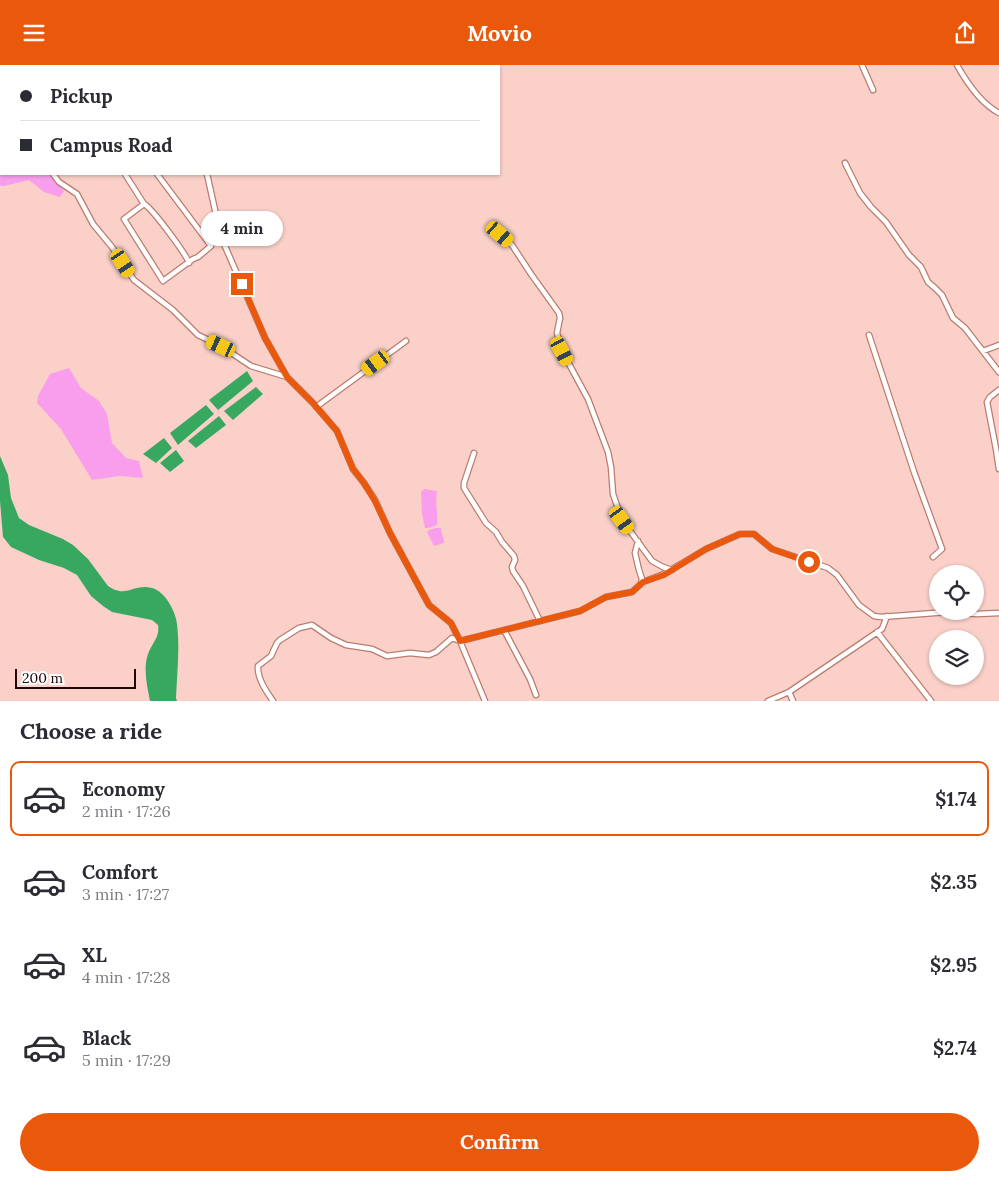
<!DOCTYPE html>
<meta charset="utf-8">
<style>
:root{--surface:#fff;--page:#f7f7f7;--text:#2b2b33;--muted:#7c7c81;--line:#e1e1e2;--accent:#ea580c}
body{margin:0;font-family:Lora,serif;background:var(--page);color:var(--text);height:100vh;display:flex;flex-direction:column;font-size:19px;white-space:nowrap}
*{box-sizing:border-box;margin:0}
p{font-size:16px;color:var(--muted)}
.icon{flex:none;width:28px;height:28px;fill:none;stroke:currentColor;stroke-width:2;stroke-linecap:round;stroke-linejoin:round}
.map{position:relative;height:636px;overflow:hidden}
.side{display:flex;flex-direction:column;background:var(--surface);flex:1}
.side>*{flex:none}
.guide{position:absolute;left:0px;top:0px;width:500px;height:110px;box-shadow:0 1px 4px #0004;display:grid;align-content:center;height:110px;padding:0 20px;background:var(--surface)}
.controls{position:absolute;left:929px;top:500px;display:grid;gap:10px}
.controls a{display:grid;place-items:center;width:55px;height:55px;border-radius:50%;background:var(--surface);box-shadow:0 1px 4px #0004;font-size:25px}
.scale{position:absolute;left:15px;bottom:12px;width:121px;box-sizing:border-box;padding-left:5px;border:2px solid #1e0805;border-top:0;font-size:14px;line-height:18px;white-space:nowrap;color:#1e0805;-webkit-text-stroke:4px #fcfcfc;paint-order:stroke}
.end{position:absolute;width:22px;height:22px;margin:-11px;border:6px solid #ea580c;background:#fff;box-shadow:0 0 0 2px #fff}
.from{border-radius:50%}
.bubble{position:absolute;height:35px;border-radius:18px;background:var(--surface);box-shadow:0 1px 4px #0004;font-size:16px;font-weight:700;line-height:35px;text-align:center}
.car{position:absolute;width:15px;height:30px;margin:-15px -8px;border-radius:6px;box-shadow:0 0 4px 1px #0007;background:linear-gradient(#f5c518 24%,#345 0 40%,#f5c518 0 76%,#345 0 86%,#f5c518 0)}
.guide b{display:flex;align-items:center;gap:18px;height:48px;font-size:19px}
.guide b+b{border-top:1px solid var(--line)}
.guide i{width:12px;height:12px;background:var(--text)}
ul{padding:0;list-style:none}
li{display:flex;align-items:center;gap:15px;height:75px;margin:0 10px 8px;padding:0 10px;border:2px solid transparent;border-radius:10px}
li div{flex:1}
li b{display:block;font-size:19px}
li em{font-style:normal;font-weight:700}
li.active{border-color:var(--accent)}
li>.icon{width:45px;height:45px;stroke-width:1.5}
h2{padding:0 20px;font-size:22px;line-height:60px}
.button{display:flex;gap:10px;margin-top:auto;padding:10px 20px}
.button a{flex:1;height:58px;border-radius:30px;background:var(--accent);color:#fff;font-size:20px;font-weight:700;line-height:58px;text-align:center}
header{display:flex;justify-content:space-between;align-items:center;height:65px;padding:0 20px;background:var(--accent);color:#fff;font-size:22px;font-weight:700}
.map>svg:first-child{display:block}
</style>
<header><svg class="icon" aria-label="menu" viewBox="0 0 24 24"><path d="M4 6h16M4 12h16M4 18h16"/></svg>Movio<svg class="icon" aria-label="share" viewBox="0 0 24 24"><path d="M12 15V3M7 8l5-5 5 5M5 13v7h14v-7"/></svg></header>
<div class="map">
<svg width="999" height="636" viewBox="0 0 999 636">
<rect width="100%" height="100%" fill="#fad0c8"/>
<path fill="#f99eed" d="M0,85H1V109H50L64,126L60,132L44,127L29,115L4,121H0Z
M69,303L81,323L99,336L107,349L112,378L126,393L139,396L143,413L120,411L92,415L61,364L37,338L38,331L50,309Z
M424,424L437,426C435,438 438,449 437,460L429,463H425L422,449L421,427Z
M436,463H441V466L444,475V478L434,481L427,467L429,465Z"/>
<path fill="#38a860" d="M247,306L253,316L218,345L209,335Z
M256,322L263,329L233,355L224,346Z
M206,340L214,349L178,380L170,368Z
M219,351L226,360L196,383L188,376Z
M164,373L172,383L156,398L143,389Z
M176,385L184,396L170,407L160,398Z
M0,391L8,410L11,433L19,453L29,460L63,474L73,480L88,494L108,521C127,534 133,518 152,523C165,526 176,547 177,559C180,583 177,609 176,633L177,636H150C147,621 143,603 148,589C152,578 160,572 158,560L152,555L112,547L103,541L91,531L77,510L64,503L39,495L11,482L3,472L0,436Z"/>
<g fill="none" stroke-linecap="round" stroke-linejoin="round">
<g stroke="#bb7c6f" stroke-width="7">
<path id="minor" d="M178,0L179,1
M862,0L873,25
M957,0C967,18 980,38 999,48
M0,50L1,51
M845,98L860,128L871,142L886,157L909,190L921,202L928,217L935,223L942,230L953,253L965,263L999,307
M53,109L59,117L77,129L93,159L112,182L134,215L173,245L198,270L221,281L251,301L287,312
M125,109L144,139L124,154L163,216L193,194L198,192L211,181L157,109
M207,109L221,172L265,273L287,312L313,338L337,366L353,404L364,418L375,435L390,468L429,540L451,558L460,576L485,636
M144,139C152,143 186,189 189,198
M492,162L512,180L531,209L559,248L560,253L557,268L562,286L588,334L608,387L611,402L613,429L622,455L652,496L663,502L672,505
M869,270L914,407L942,484L933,492
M983,286L999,280
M999,325L990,332L987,337L996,384L999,404
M316,342L406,276
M474,388L464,418V423L486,458L496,467L502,477L514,491L515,495L512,502L513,506L523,521L540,556
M638,476L635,488L639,505L642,514L641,518
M504,565L530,614L536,630
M877,567L931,636
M789,627L793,636
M273,636C266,626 257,613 258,601L271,591L277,578L280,575L299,563L312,560L331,573L346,580L372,584L387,591L410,588L429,590L436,587L452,573L460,576L580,546L606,532L632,527L643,517L664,509L706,484L740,469H754L772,484L828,503L837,510L859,540L874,551L881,552L948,547L977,549L999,548
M768,636L789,627L882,564L887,551"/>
</g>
<use href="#minor" stroke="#fff" stroke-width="4.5"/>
</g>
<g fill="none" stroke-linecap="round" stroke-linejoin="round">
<path stroke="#ea580c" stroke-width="6" d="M242,219L265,273L287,312L313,338L337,366L353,404L364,418L375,436L390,468L429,540L451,558L460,576L580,546L606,532L632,527L643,517L664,510L706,484L740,469H754L772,484L809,497"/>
</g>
</svg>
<div class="controls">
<a><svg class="icon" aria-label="locate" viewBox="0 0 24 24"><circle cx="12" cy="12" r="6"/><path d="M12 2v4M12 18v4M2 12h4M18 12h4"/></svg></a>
<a><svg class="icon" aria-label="layers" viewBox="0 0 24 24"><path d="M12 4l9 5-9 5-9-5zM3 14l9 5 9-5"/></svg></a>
</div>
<div class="scale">200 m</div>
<i class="end from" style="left:809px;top:497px"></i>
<i class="end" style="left:242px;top:219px"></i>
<div class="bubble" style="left:201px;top:146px;width:82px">4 min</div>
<i class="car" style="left:500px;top:169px;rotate:131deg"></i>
<i class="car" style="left:123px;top:198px;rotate:147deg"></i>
<i class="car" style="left:221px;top:281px;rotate:295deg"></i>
<i class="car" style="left:562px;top:286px;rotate:152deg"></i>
<i class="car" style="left:376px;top:298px;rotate:234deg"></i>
<i class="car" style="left:622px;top:455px;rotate:144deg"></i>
<div class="guide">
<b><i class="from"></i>Pickup</b>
<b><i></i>Campus Road</b>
</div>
</div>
<section class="side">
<h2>Choose a ride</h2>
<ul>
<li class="active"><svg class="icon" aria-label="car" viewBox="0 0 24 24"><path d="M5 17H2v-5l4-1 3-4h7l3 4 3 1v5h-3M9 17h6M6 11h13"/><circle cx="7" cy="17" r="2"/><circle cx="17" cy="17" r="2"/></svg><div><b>Economy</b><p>2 min · 17:26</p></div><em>$1.74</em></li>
<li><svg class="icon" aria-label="car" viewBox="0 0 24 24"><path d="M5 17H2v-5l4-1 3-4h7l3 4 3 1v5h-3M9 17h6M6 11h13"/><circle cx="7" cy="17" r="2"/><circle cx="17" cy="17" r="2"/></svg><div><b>Comfort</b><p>3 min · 17:27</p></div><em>$2.35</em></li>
<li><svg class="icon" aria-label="car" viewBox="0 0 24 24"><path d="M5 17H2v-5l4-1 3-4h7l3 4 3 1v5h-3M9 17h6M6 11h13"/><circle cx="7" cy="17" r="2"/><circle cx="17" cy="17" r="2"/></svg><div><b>XL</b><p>4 min · 17:28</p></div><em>$2.95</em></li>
<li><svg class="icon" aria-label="car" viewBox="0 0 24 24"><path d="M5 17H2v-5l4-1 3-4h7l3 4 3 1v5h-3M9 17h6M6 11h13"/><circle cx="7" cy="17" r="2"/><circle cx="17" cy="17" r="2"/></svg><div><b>Black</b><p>5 min · 17:29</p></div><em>$2.74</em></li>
</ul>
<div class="button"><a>Confirm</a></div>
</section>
